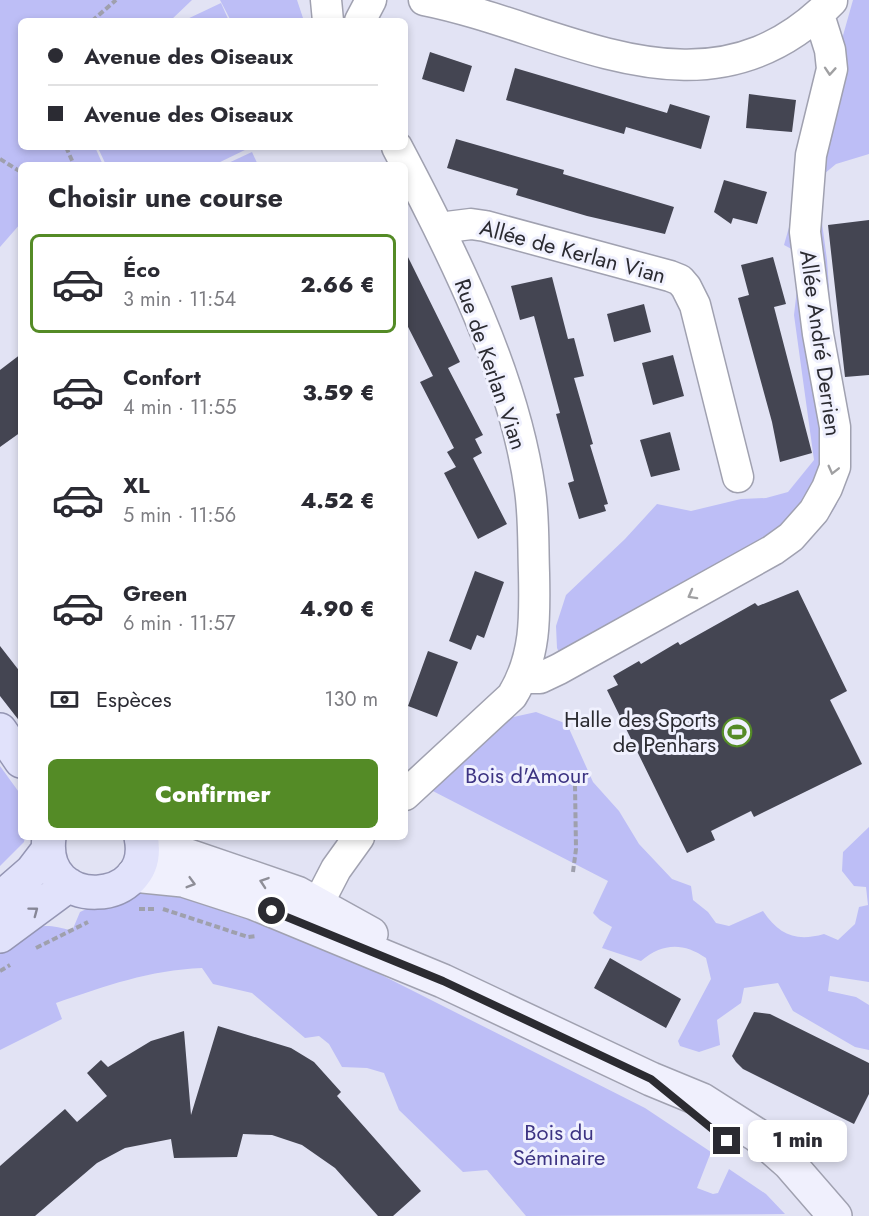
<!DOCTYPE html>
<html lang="fr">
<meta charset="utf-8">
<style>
:root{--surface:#fff;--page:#f7f7f7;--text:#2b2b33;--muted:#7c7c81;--line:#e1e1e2;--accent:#548b26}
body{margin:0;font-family:Jost,sans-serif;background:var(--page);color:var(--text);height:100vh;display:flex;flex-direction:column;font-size:22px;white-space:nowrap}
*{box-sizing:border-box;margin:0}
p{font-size:20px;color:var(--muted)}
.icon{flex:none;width:33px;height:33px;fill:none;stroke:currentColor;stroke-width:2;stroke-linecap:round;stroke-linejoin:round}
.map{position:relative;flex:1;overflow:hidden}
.panel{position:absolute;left:18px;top:162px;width:390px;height:678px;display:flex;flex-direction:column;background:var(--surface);border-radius:9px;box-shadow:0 3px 9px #0003}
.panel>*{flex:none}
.banner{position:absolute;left:18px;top:18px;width:390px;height:132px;border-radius:9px;box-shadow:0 3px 9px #0003;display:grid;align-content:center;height:132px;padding:0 30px;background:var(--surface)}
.end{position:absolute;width:27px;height:27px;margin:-14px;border:8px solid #2b2b31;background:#fff;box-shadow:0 0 0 3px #fff}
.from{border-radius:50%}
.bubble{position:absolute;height:42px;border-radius:9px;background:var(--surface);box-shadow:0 3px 9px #0003;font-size:20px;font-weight:800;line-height:42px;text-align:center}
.banner b{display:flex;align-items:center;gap:21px;height:57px;font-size:22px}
.banner b+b{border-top:2px solid var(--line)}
.banner i{width:15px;height:15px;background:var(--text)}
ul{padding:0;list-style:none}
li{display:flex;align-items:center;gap:18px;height:99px;margin:0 12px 9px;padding:0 18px;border:3px solid transparent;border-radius:9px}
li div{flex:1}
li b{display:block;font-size:22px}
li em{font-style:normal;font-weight:800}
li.active{border-color:var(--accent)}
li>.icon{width:54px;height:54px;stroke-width:1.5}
h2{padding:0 30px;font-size:27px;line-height:72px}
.pay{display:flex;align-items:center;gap:15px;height:66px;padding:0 30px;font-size:22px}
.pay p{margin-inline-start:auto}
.button{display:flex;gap:12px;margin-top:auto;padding:12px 30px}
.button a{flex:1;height:69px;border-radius:9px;background:var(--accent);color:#fff;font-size:24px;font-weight:800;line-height:69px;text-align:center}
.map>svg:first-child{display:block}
</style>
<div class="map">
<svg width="869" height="1216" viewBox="0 0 869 1216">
<rect width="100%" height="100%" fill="#e2e3f4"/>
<path fill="#bdbef6" d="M0,0H192L170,21H21V147H95L103,165H21V223L0,247Z
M220,0H297L304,21H231Z
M853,0H869V154L836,164L824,174L820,208L827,260L835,374L846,423L850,465L836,506L825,523L563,661L557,648L556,626L566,595L625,539L657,504L691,511L741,499L766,498L788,492L814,460L794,315L801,254L784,245Z
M221,3L229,21H183Z
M101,147H251L214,165H106L98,148Z
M252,152L258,165H224Z
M536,712L567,724L593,782L619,811L639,844L672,879L691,886L693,900L708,912L716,923L729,926L763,911C779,935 796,942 824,934L838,940L855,924L859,907L868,905L866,887L854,886L842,871L843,852L869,827V982L830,976L828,991L856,997L869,1005V1050L855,1047L793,1011L778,983L744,988L741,1003L717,1020L720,1045L699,1052L680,1046L678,1041L711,979L706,958C683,942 662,943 641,961L602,948L612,927L600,920L593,913L608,881L427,788L500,720Z
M0,766L21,795V837H25L24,842L0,866Z
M140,884L169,890L239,917L261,919L330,949L645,1108L711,1152L697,1188L713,1194L718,1193L729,1169L766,1194L785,1214L526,1216L487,1170L463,1172L399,1110L384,1073L367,1068L342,1067L329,1044L319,1036L305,1038L252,993L213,984L202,968C150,970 105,986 56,1003L62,1019L0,1050V946C28,928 39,920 72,931L80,912Z"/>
<path fill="#444552" d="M430,52L472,66L464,92L422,79Z
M515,68L667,113L670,104L710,116L701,149L626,127L624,134L506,100Z
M749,94L796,100L792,132L746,128Z
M456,139L564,170L563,174L674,207L665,234L587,216L516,195L518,189L447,168Z
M724,180L767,192L757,224L733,218L731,224L714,212Z
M869,220V375L845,377L828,225Z
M405,251L460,362L448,368L483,435L475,439L482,453L473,458L507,524L478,539L444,473L456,467L447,452L454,448L420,382L433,376L405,321Z
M773,257L786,304L774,307L812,453L780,462L772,422L738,298L749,295L741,265Z
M552,277L568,339L574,338L584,376L574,378L593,444L590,445L608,504L604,505L606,511L579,519L568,483L574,481L556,414L560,413L534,316L520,320L511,286Z
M644,304L651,332L614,342L607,314Z
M21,354V432L0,447V370Z
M673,355L684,396L653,405L642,363Z
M670,432L680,470L651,477L640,440Z
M475,571L504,582L484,638L477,635L471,650L449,641Z
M798,590L847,691L830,700L862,764L754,817L751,811L711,831L715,840L687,853L607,690L618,685L613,676L639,661L641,664L678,642L680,645L755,603L758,606Z
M0,646L21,673V723L0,696Z
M428,651L458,662L437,717L408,706Z
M610,958L681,999L666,1028L594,988Z
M754,1012L770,1014L869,1063V1094L854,1124L743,1069L736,1062L732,1056Z
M218,1026L291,1048L314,1062L341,1092L337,1096L421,1191L393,1216H378L335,1168L302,1145L272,1135L243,1134L237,1157L174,1158L171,1139L125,1148L97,1163L35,1216H0V1166L65,1109L77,1122L107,1096L87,1073L101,1060L108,1067L151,1041L184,1031L191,1115Z"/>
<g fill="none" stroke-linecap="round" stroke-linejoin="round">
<g stroke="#a0a1b0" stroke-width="33">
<path id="minor" d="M326,0L328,21
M424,0C565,28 706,130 832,1
M360,21L371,0
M397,147C452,251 514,374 530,490C534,517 533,545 534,573C535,617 536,657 512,696L405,795
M439,228L471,224L485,226L670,276L680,280L686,287L695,305L738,477
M523,678H540L559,669L773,550L791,537L814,511L827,488L835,467V427L818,334L805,232L811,155L832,69L830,50L819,15
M307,925L336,869L359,837"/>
</g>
<g stroke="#a0a1b0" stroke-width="36">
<path id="secondary" d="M142,840L297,893L371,934
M133,875L183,880L254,903L443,981L651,1079L702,1100L757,1135L789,1163L835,1216"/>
</g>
<g stroke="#9495b3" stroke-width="36">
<path id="primary" d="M0,730L21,761
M49,837C39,914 156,907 141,837
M0,899L32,871L48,850
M0,936L69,885"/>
</g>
<path stroke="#9fa0ad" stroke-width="4" stroke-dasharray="6 3" stroke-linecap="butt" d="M92,21L116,0
M66,147L74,165
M0,159L21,172
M573,872L576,849L575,785
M139,909H156
M163,909L248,937L256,936
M36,948L88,922
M0,971L10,965"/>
<use href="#minor" stroke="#fff" stroke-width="30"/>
<use href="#secondary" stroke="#f0f0fd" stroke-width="33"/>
<use href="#primary" stroke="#e1e2fb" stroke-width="33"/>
</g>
<defs><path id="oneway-chevron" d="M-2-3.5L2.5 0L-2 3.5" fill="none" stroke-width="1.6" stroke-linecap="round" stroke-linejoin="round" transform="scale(1.5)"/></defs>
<g stroke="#a0a0a2">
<use href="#oneway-chevron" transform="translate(830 71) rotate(94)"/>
<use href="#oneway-chevron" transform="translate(833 470) rotate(104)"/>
<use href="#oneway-chevron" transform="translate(692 595) rotate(151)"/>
</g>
<g stroke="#8e8e97">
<use href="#oneway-chevron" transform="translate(264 882) rotate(-161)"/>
<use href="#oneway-chevron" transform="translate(191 883) rotate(16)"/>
</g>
<use stroke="#868696" href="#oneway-chevron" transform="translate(34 911) rotate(-37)"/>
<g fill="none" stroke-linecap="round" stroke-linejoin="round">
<path stroke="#2b2b31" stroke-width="8" d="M272,911L443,981L651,1079L727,1141"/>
</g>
<defs>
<g id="stadium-ring" transform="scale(1.5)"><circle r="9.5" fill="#f0f1fe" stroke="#548b26" stroke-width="1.5"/><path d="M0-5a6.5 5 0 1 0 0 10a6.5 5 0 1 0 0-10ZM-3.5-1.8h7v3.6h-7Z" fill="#548b26"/></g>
</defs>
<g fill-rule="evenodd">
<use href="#stadium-ring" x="737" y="732"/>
</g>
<g text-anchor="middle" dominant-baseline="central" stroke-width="6" stroke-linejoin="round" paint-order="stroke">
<g font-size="22" fill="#2b2b31" stroke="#f0f1fe">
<text transform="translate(573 251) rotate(15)">Allée de Kerlan Vian</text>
<text transform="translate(821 343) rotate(82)">Allée André Derrien</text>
<text transform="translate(491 364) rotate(71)">Rue de Kerlan Vian</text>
</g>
<g font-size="22" fill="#2b2b31" stroke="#f0f1fe" text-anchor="end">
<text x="716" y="719">Halle des Sports<tspan x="716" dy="25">de Penhars</tspan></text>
</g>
<g font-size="22" fill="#3d3483" stroke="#f0f1fe">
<text x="527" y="775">Bois d'Amour</text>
<text x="559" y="1132">Bois du<tspan x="559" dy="25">Séminaire</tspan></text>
</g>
</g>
</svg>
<i class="end from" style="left:272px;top:911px"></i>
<i class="end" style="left:727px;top:1141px"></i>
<div class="bubble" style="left:748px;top:1120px;width:99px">1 min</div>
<div class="banner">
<b><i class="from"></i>Avenue des Oiseaux</b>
<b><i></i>Avenue des Oiseaux</b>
</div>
<section class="panel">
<h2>Choisir une course</h2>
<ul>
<li class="active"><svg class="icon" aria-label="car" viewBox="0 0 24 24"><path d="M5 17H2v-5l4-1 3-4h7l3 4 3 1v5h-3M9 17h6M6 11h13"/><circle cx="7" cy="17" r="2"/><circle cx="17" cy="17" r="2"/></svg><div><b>Éco</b><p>3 min · 11:54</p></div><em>2.66 €</em></li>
<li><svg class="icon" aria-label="car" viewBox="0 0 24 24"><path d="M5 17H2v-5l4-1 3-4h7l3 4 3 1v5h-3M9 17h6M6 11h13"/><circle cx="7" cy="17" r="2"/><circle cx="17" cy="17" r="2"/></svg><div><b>Confort</b><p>4 min · 11:55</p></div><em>3.59 €</em></li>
<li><svg class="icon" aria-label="car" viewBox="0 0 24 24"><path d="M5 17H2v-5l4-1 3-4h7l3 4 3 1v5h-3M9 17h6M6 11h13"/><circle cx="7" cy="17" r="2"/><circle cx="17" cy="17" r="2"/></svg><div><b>XL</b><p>5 min · 11:56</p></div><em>4.52 €</em></li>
<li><svg class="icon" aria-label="car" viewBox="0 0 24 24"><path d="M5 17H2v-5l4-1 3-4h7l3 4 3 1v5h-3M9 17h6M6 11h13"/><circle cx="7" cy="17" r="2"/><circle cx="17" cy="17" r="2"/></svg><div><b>Green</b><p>6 min · 11:57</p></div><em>4.90 €</em></li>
</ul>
<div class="pay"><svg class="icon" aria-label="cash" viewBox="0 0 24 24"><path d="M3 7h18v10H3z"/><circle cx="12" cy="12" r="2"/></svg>Espèces<p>130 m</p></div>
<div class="button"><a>Confirmer</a></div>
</section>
</div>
